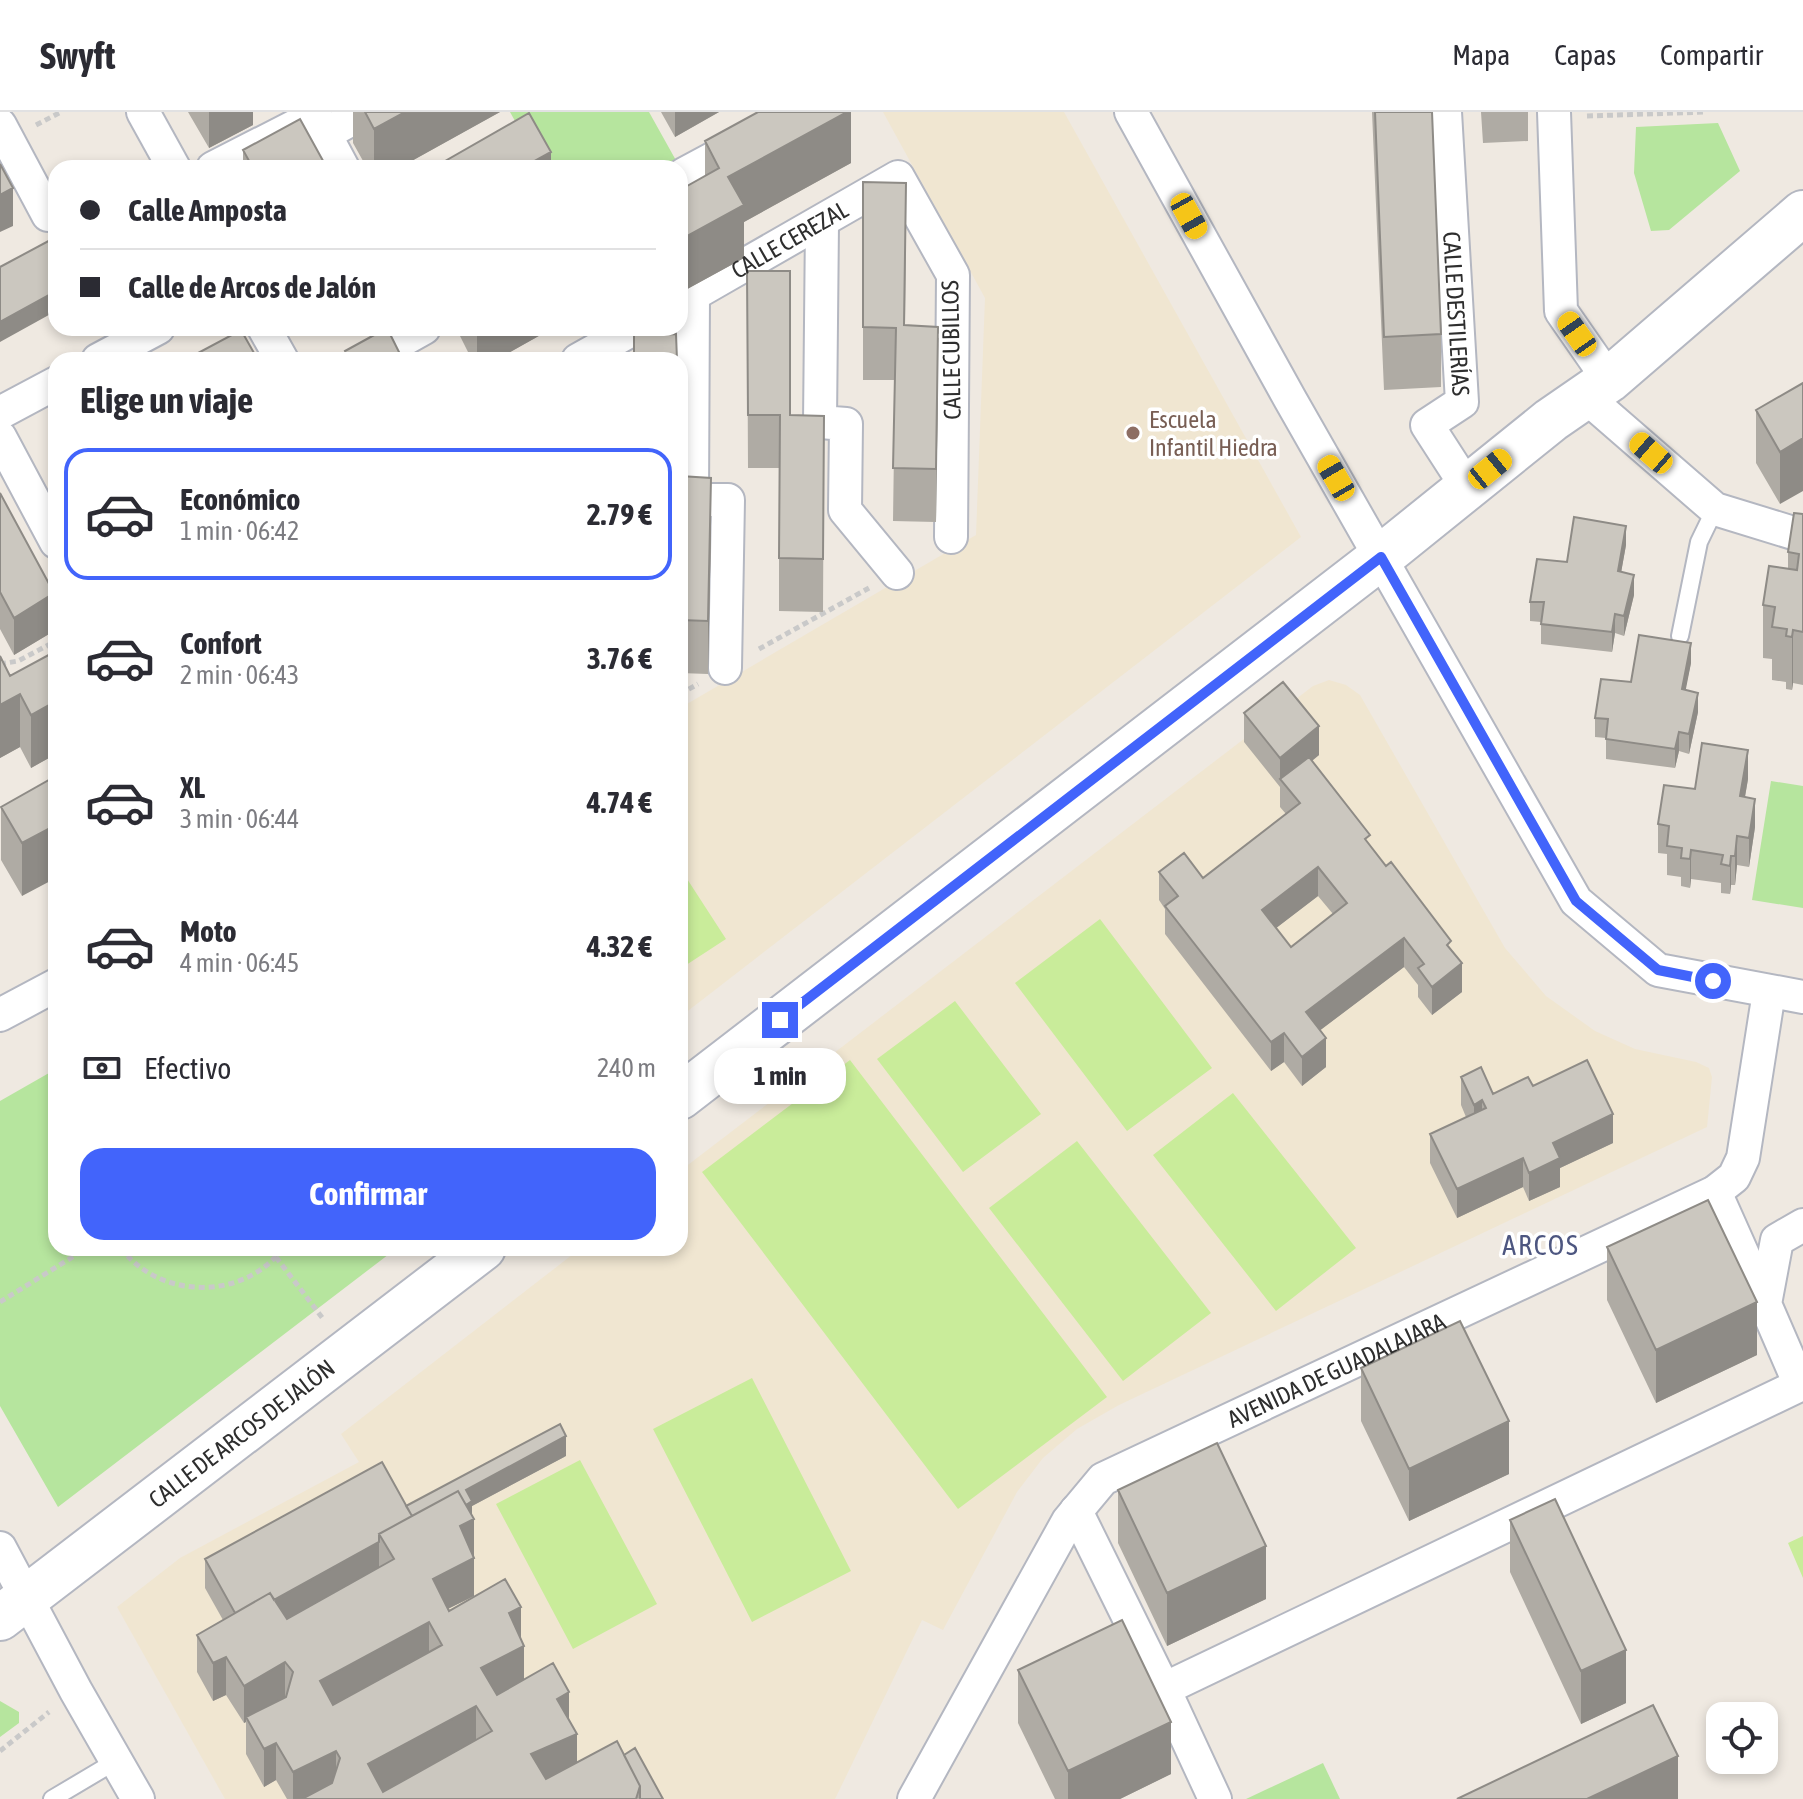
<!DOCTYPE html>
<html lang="es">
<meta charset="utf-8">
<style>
:root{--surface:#fff;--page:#f2f2f3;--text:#2b2b33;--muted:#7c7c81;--line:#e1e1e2;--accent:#4264fb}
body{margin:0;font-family:"Asap Condensed",sans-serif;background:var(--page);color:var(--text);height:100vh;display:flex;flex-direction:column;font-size:30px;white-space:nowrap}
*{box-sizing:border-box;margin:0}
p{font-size:26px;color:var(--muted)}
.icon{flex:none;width:44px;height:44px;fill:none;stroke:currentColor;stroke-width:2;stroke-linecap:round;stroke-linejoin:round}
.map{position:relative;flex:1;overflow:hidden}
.drawer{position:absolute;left:48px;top:240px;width:640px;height:904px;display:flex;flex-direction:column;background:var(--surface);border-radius:24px;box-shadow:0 4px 12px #0003}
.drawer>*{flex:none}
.guide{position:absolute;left:48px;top:48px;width:640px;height:176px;border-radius:24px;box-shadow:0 4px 12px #0003;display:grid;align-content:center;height:176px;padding:0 32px;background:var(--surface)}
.fabs{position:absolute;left:1706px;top:1590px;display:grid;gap:16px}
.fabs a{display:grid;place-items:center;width:72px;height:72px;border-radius:16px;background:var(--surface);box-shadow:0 4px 12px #0003;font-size:40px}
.end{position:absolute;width:36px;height:36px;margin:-18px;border:10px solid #4264fb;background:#fff;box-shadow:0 0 0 4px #fff}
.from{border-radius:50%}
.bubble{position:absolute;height:56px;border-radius:24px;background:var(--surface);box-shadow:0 4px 12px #0003;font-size:26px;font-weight:700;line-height:56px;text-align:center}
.car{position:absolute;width:24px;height:48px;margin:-24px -12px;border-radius:10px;box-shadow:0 0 6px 2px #0007;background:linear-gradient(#f5c518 24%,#345 0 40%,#f5c518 0 76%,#345 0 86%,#f5c518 0)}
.guide b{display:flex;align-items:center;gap:28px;height:76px;font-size:30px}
.guide b+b{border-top:2px solid var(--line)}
.guide i{width:20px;height:20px;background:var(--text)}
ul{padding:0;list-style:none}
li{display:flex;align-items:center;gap:24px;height:132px;margin:0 16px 12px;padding:0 16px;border:4px solid transparent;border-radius:24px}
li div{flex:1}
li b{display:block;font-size:30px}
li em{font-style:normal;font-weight:700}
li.current{border-color:var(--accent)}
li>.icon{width:72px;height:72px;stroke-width:1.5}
h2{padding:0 32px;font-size:36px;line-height:96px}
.pay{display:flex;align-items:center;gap:20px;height:88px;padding:0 32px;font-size:30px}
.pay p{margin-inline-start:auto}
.action{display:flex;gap:16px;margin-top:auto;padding:16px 32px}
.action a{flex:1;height:92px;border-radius:24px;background:var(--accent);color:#fff;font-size:32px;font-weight:700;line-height:92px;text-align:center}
header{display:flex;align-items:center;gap:48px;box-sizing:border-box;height:112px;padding:0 40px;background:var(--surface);border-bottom:2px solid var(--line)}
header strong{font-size:38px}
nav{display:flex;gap:44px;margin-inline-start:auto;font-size:28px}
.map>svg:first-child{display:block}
</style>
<header>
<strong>Swyft</strong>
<nav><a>Mapa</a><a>Capas</a><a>Compartir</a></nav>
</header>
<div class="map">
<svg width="1803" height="1687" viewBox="0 0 1803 1687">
<rect width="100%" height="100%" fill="#efe9e1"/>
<path fill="#f0e6d1" d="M883,0H1064L1301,425L680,905V596L976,423L985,186Z
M1329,568L1346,573L1360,583L1505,836L1546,884L1595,919L1635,937L1696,950L1709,956L1712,965L1707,1015L1119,1293L1077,1317L1043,1346L1017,1380L943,1518L922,1508L835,1687H225L117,1495L180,1446L359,1350L341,1322L581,1136H680V1059L1313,574Z"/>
<path fill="#b6e59e" d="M510,0H649L702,95L680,107V56H541Z
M1718,11L1740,59L1669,118L1651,119L1634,61L1636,15Z
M1771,669L1803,674V796L1752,788Z
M56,957V1136H397L58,1395L0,1294V989Z
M0,1589L19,1600V1611L0,1625Z
M1323,1651L1340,1687H1246Z"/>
<path fill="#c9ec9a" d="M680,756L726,827L680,857Z
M1100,807L1212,956L1127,1019L1015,871Z
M955,889L1041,1002L963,1060L877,947Z
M850,948L1107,1285L958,1397L702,1060Z
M1233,981L1356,1136L1276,1199L1153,1043Z
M1077,1029L1211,1201L1123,1269L989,1096Z
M752,1266L851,1459L752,1510L653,1317Z
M580,1348L657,1492L573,1537L496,1392Z
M1803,1424V1466L1788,1431Z"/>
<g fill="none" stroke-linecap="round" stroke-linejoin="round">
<g stroke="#b4b7c1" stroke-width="20">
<path id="lane" d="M1680,524L1699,430L1715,397
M52,1687L116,1649"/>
</g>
<g stroke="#b4b7c1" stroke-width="36">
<g id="street">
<path d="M143,0L174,56"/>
<path d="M313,0L343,56"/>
<path d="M1131,0L1290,287L1576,789L1658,858L1803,885"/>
<path id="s1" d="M1445,0L1462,290L1427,313L1467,375"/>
<path d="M1554,0L1561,199L1609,268"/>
<path d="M0,13L48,103"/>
<path d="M325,22L365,0"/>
<path d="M213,56L315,4"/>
<path d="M684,62L800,0"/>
<path d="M822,111L820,310L846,312L845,398L897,461"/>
<path d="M693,183L692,388H728L725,556"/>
<path id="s2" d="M680,190L898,65L953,163L951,425"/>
<path d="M264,216L282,248"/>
<path d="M98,248L158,216"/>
<path d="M367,248L424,216"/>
<path d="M578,248L635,216"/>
<path d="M1586,285L1715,397L1803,424"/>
<path d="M0,301L56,271"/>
<path d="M0,325L56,430"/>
<path d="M0,903L56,873"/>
<path d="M1715,1080L1765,1192"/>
<path d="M1076,1399L1164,1577"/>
<path d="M0,1436L76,1579L138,1687"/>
<path id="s3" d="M914,1687L1068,1409L1103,1367L1715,1080L1734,1065L1743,1046L1769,880"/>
<path d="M1215,1687L1164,1577L1800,1273L1765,1192L1777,1128L1803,1113"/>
</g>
</g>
<g stroke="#b4b7c1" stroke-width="48">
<g id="secondary">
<path d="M680,985L1381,445L1551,308L1609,268L1803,101"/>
<path id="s4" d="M0,1506L483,1136"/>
</g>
</g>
<path stroke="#c9c9c9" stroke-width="5" stroke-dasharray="6 4" stroke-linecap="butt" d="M1587,4L1706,0
M36,13L61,0
M759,537L869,476
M0,552L18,549L56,529
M680,582L698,572
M121,1136C160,1188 244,1189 283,1136
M276,1145L324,1208
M0,1190L87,1136
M0,1639L49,1600"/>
<use href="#lane" stroke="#fff" stroke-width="16"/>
<use href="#street" stroke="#fff" stroke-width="32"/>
<use href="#secondary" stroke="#fff" stroke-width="44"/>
</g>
<path fill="#afaba4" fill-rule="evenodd" d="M188,0H253V13L209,36Z
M353,0H500L399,56H367L353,31Z
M661,0H719L675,25Z
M851,0V51L744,110V146L680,181V78L705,64V29Z
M1372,0H1432L1441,222V275L1384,278Z
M1481,0H1528V29L1483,31Z
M243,38L327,56H243Z
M863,70L906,124L905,213L938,268L936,410L893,409L895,268H863Z
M747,159L790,303L824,304L823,500L779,499V356H748Z
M458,216H553L496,248H472L458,220Z
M1803,271L1780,392L1756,351V298Z
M55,318H56V359L55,356Z
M680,364L711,419L708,562L680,561Z
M0,381L54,519L14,543L0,517Z
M1803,402V573L1793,571L1792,578L1786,577V570L1772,568V547L1763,546V493L1788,457V440Z
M1626,433L1621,460L1634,483L1624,524L1615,521L1612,540L1541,532V510L1530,509V490L1567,450Z
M56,539V642L31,656L20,635L0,646V544L10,564Z
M1691,551L1685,578L1698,600L1689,642L1679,639L1675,656L1606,647V626L1595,625V606L1631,570Z
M1244,601L1319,643L1312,649L1370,733L1451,838L1462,880L1432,903L1418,885V873L1404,855L1320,918L1326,955L1302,974L1284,950L1271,959L1165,822V797L1159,788V760L1203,766L1286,702L1280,695V674V675L1244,630ZM1318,784L1333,802L1291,835L1276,816Z
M56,664L22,784L1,748V695Z
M1748,667L1745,685L1755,715L1749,755L1737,753L1735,773H1731L1730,782L1721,781V771L1691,767L1690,776L1681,774V765L1667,763V742L1658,741V712L1695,677Z
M1461,965L1493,982L1533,974L1613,1031L1560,1056V1075L1529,1089L1523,1075L1457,1106L1430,1051V1022L1466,1005L1461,993Z
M1607,1135L1757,1243L1656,1291L1607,1188Z
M1361,1256L1509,1362L1409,1409L1361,1309Z
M566,1344L472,1394V1404L474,1407V1484L448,1497L449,1499L521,1527L524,1567L569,1609L577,1650L624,1643L663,1687H287L276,1668L264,1675L246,1642V1610L244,1611L226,1583L213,1589L197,1560V1523L223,1508L205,1476V1447L406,1394Z
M1118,1378L1266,1487L1167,1534L1118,1431Z
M1510,1408L1626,1591L1581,1612L1510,1460Z
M1018,1558L1171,1662L1120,1687H1055L1018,1611Z"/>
<path fill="#8e8b86" d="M209,0H253V13L209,36Z
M405,0H500L399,56H374V17Z
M675,0H719L675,25Z
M847,0H851V51L744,110V146L680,181V128L728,65Z
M551,40V56H522Z
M13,76V114L0,120V83Z
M56,179V199L0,230V210Z
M938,215V268L936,410V357Z
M477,216H553L496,248H477Z
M1803,326V379L1780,392V340Z
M711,366V419L708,562V509Z
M1626,414V433L1618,478V459Z
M1634,463V483L1624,524V504Z
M54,481V519L14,543V506Z
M1615,502V521L1612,540V520Z
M1793,518V571L1792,578V525Z
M1691,531V551L1682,597V577Z
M1698,581V600L1689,642V622Z
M20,582V635L0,646V593Z
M56,589V642L31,656V603Z
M1319,614V643L1284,671L1280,667V675V646Z
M1679,620V639L1675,656V637Z
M1748,638V667L1740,713V684Z
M1755,687V715L1749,755V726Z
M56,713V766L22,784V731Z
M1737,724V753L1735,773V744Z
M1691,738V767L1690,776V747Z
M1731,744V773L1730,782V754Z
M1318,755V784L1262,827V798Z
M1404,826V855L1306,929V900Z
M1462,851V880L1432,903V875Z
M1284,921V950L1271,959V930Z
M1326,926V955L1302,974V945Z
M1482,988V1017L1474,1021V993Z
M1613,1002V1031L1560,1056V1075L1529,1089V1061L1553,1031Z
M1523,1046V1075L1457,1106V1077Z
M1757,1190V1243L1656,1291V1238Z
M1509,1309V1362L1409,1409V1357Z
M566,1324V1344L472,1394V1408L474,1407V1445L415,1410L466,1378Z
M379,1430V1459L238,1537V1508Z
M1266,1434V1487L1167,1534V1481Z
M474,1446V1484L433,1504V1467Z
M521,1495V1532L509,1501Z
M429,1510V1547L320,1606V1569Z
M524,1534V1571L481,1593V1556Z
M1626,1538V1591L1581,1612V1559Z
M226,1545V1583L213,1589V1551Z
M285,1550V1588L246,1605V1610L244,1611V1574Z
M569,1580V1617L557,1587Z
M476,1594V1632L373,1687L368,1652Z
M1171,1610V1662L1120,1687H1068V1659Z
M577,1622V1659L531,1679V1642Z
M276,1631V1668L264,1675V1637Z
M336,1639V1677L315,1687H293V1660Z
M1678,1644V1687H1587Z"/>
<path fill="#cbc7bf" stroke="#8e8b86" stroke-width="2" fill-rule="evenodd" d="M365,0H405L374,17Z
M758,0H847L728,65L744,93L680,128V78L719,56L705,29Z
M1375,0H1432L1441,222L1384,225Z
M529,1L551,40L522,56H433Z
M300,7L327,56H253L243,38Z
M0,52L13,76L0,83Z
M863,70L906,71L904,213L938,215L936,357L893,356L896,216L863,215Z
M56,125V179L0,210V155Z
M747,159H790V303L824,304L823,447L779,446L780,303H748Z
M387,216L403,248H350L345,239Z
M241,218L258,248H185Z
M676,222L677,248H634V223Z
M1803,271V326L1780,340L1756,298Z
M680,364L711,366L708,509L680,508Z
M0,381L54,481L14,506L0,480Z
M1794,401L1803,402V520L1793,518L1792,525L1786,524L1787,517L1772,515L1775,495L1763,493L1769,454L1797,458L1799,442L1788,440Z
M1574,405L1626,414L1618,459L1634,463L1624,504L1615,502L1612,520L1541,512L1544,490H1530L1537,447L1567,450Z
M1639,523L1691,531L1682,577L1698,581L1689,622L1679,620L1675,637L1606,627L1608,607L1595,606L1601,567L1631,570Z
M56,539V589L31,603L20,582L0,593V544L10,564Z
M1283,570L1319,614L1280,646L1244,601Z
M1702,631L1748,638L1740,684L1755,687L1749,726L1737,724L1735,744H1731L1730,754L1721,752L1723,743L1691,738L1690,747L1681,746L1682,736L1667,734L1669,714L1658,712L1664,673L1695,677Z
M1309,645L1370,723L1365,727L1386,754L1391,750L1451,829L1447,833L1462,851L1432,875L1418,856L1424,852L1404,826L1306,900L1326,926L1302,945L1284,921L1271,930L1165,794L1178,784L1159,760L1184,741L1203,766L1300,691L1280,667ZM1318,755L1347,791L1291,835L1262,798Z
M56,664V713L22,731L1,695Z
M1587,948L1613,1002L1553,1031L1560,1046L1529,1061L1523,1046L1457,1077L1430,1022L1486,996L1482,988L1474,993L1461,965L1481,955L1493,982L1528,965L1533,974Z
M1708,1088L1757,1190L1656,1238L1607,1135Z
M1460,1209L1509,1309L1409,1357L1361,1256Z
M560,1312L566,1324L466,1378L472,1389L466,1393L458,1379L412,1404L406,1394Z
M1217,1331L1266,1434L1167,1481L1118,1378Z
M382,1350L412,1404L379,1422V1430L274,1488L270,1481L235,1501L205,1447Z
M458,1379L474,1407L460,1414L474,1446L433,1467L449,1499L505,1467L521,1495L509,1501L524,1534L481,1556L497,1583L553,1551L569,1580L557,1587L577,1622L531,1642L546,1667L617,1629L640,1674L636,1687H302L332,1671L340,1646L336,1639L293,1660L276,1631L264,1637L246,1605L286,1585L293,1560L285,1550L244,1574L226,1545L213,1551L197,1523L270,1481L287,1507L394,1447L379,1422ZM429,1510L442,1533L333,1593L320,1569ZM476,1594L492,1619L383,1680L368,1652Z
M1555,1387L1626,1538L1581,1559L1510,1408Z
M1122,1508L1171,1610L1068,1659L1018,1558Z
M1653,1593L1678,1644L1587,1687H1457Z
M635,1636L663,1687H640V1674L624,1643Z"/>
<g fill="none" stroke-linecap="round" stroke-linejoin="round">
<path stroke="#4264fb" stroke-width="10" d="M780,908L1381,445L1576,789L1658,858L1713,869"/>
</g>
<circle fill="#8d6e63" stroke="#fff" stroke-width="3" cx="1133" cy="321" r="8"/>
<g text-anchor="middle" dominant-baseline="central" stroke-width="7" stroke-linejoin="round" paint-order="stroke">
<g font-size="24" fill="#2e2e2e" stroke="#fff">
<text stroke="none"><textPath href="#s2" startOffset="126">CALLE CEREZAL</textPath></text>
<text stroke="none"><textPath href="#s1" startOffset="202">CALLE DESTILERÍAS</textPath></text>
<text transform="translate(951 238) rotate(-91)">CALLE CUBILLOS</text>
<text stroke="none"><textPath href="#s3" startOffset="630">AVENIDA DE GUADALAJARA</textPath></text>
<text stroke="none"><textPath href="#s4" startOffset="304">CALLE DE ARCOS DE JALÓN</textPath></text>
</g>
<g font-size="24" fill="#785e54" stroke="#fff" text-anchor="start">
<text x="1149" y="307">Escuela<tspan x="1149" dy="28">Infantil Hiedra</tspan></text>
</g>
<g font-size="28" letter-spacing="2" fill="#4d5680" stroke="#fff">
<text x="1541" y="1133">ARCOS</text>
</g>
</g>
</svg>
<div class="fabs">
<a><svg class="icon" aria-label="locate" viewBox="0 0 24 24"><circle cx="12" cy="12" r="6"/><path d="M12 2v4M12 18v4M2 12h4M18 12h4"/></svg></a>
</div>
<i class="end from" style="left:1713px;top:869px"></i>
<i class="end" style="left:780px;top:908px"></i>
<div class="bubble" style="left:714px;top:936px;width:132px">1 min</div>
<i class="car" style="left:1189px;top:104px;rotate:151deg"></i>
<i class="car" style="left:1577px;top:222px;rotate:325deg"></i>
<i class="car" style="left:1651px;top:341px;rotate:311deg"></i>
<i class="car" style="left:1490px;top:357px;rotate:51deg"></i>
<i class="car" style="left:1336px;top:366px;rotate:330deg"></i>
<div class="guide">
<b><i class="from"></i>Calle Amposta</b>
<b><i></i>Calle de Arcos de Jalón</b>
</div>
<section class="drawer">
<h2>Elige un viaje</h2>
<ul>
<li class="current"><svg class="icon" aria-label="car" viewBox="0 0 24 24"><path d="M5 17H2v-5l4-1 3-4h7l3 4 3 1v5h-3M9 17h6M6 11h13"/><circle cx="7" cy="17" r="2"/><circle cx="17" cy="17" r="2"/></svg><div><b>Económico</b><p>1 min · 06:42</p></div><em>2.79 €</em></li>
<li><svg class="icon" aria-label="car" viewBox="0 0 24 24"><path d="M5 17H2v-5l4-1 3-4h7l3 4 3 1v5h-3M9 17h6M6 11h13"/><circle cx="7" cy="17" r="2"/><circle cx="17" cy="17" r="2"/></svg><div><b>Confort</b><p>2 min · 06:43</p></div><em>3.76 €</em></li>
<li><svg class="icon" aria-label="car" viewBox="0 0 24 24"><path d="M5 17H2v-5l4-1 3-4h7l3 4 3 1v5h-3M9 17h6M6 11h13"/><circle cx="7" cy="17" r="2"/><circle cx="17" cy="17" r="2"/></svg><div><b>XL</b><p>3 min · 06:44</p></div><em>4.74 €</em></li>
<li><svg class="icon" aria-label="car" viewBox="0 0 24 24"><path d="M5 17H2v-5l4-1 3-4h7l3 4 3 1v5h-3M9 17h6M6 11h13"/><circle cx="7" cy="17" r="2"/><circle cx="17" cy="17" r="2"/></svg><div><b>Moto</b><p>4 min · 06:45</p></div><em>4.32 €</em></li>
</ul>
<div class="pay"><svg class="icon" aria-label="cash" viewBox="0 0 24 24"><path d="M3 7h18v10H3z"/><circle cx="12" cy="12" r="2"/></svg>Efectivo<p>240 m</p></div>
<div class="action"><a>Confirmar</a></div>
</section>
</div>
